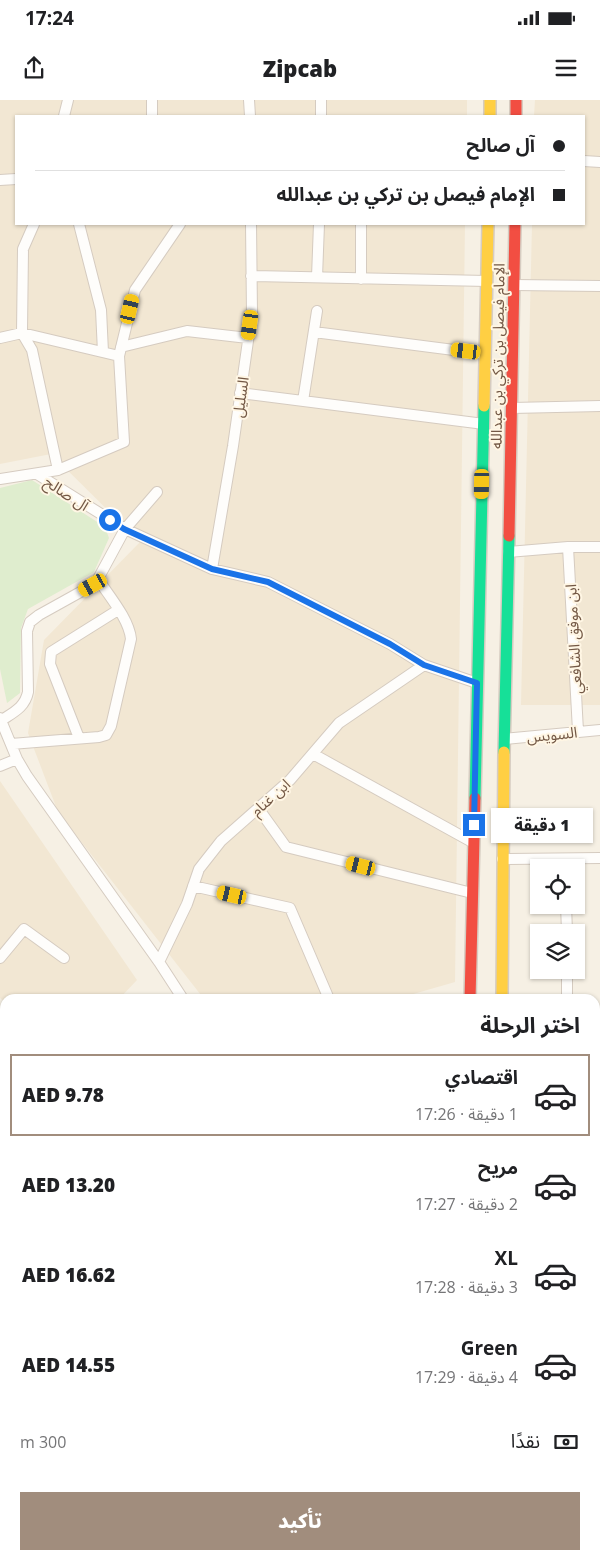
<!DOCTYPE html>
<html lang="ar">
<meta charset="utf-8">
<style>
:root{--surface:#fff;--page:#f2f2f2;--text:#202124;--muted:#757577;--line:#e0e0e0;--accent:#a18d7d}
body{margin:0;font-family:"Open Sans","Noto Sans Arabic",sans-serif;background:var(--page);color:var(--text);direction:rtl;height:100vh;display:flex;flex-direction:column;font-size:19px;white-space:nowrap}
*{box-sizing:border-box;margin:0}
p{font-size:16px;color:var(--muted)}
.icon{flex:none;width:28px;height:28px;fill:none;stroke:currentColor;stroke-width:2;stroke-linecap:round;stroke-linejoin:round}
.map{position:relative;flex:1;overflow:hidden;direction:ltr}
.drawer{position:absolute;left:0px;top:894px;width:600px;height:566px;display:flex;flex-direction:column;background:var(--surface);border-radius:15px 15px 0 0;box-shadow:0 1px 4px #0004;direction:rtl}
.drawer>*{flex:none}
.banner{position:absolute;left:15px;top:15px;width:570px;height:110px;border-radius:0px;box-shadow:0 1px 4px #0004;direction:rtl;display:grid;align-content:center;height:110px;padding:0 20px;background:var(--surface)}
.buttons{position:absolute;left:530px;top:759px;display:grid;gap:10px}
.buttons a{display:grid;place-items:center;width:55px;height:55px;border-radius:0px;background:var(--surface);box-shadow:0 1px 4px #0004;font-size:25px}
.end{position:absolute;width:22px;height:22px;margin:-11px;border:6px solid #1a73e8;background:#fff;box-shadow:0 0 0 2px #fff}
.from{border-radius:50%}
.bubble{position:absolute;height:35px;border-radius:0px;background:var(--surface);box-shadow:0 1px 4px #0004;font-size:16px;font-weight:800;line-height:35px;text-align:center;direction:rtl}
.car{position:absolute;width:15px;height:30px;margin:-15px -8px;border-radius:6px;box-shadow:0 0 4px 1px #0007;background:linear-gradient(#f5c518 24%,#345 0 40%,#f5c518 0 76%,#345 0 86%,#f5c518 0)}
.banner b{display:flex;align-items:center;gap:18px;height:48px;font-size:19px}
.banner b+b{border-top:1px solid var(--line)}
.banner i{width:12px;height:12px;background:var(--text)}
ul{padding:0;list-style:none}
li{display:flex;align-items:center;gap:15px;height:82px;margin:0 10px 8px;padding:0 10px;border:2px solid transparent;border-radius:0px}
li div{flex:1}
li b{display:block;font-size:19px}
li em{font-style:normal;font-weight:800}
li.active{border-color:var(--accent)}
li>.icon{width:45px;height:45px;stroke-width:1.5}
h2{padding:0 20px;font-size:22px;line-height:60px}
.pay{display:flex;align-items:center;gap:12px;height:55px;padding:0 20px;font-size:19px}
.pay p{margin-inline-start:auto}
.button{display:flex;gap:10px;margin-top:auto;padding:10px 20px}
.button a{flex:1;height:58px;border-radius:0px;background:var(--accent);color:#fff;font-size:20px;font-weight:800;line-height:58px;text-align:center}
.status{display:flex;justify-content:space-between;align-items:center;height:35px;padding:0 25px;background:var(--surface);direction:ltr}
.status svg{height:14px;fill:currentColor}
header{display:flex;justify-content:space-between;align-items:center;height:65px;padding:0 20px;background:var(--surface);font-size:22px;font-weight:800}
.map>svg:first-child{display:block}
</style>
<div class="status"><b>17:24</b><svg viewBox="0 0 49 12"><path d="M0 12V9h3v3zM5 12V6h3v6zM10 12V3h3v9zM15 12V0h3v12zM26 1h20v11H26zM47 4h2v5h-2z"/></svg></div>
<header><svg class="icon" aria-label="menu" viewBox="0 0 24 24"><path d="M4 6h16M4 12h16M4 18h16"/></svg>Zipcab<svg class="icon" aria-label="share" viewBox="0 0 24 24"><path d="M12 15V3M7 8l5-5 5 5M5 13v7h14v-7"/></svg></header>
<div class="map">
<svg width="600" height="1459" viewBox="0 0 600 1459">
<rect width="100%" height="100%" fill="#f6f0e4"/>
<path fill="#f2e7d3" d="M0,0H467V16H16V124H465L455,882L396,899H204L58,712L28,633L44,540L140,442L51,354L0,364Z
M535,0H600V605H521L532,124H584V16H534Z
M0,681L137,880L119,899H5V902L0,898Z
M600,1097V1459H481L482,1455H595V1098Z
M5,1237V1455H447V1459H0V1238Z"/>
<path fill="#dfedce" d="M32,380L105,427L109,438L94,472L28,509L21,528L20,593L7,603L0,569V388Z"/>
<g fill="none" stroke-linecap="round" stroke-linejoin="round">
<g stroke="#d5cbc0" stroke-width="12">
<path id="street" d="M249,0L250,16
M64,16L68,0
M152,16V0
M321,16V0
M584,61L600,62
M0,80L16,79
M34,124L23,149L22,233L32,250L58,370
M79,124L101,210L103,252
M361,124V179
M251,176L487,181
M317,177L319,124
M514,185L600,186
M314,232L485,254
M0,238L22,233L119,256
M121,247L187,231L248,238
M240,293L484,324
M303,301L317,211
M512,308L600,306
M37,374L125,429L212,469L268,482L390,544L424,565L477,583
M0,379L58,370L124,342L119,256L135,190L180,124
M568,447L578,631
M508,452L568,447H600
M212,469L233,346L252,213L251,124
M0,618L17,659L27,676L159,862L183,899
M2,620C14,612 25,607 28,592L27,531L30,522L39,515L93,485L98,479L125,429L157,392
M79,638L50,564L51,552L118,510
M504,639L600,630
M11,644L99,637L106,635L111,626L131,539C129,519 109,496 98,479
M313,654L474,743
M0,666L17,659
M258,708L286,747L472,793
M502,759L600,758
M193,786L290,808L329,899
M566,805L567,832
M0,858L24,829L64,858
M159,862L187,804L199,769L221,741L290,680L339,623L424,565
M567,870V899
M0,1207H5
M595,1268L600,1266
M0,1282L5,1279
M0,1365L5,1364
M595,1427L600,1425
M0,1450H5
M57,1455L75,1457
M305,1455L306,1459
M137,1459L140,1455
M331,1459L332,1455"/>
</g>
<g stroke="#d6ccc1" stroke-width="14">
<path id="fast" d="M504,652L509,436
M475,698L484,306
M0,982L5,981
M595,1002L600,1000
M595,1063H600
M489,1455V1459"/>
</g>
<g stroke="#d6ccc1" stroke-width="14">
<path id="slow" d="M490,0V16
M484,306L488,124
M502,899L504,652
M595,985H600
M595,1024H600
M0,1030H5
M0,1077H5
M0,1111H5
M466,1455V1459"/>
</g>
<g stroke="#d6ccc1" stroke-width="14">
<path id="jam" d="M516,0V16
M509,436L515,124
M470,899L475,698
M0,993L5,994
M595,1095L600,1096
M595,1108H600"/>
</g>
<use href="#street" stroke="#fefdfb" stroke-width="10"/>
<use href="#fast" stroke="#16e098" stroke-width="11"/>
<use href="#slow" stroke="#ffcf43" stroke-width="11"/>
<use href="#jam" stroke="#f24e42" stroke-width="11"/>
</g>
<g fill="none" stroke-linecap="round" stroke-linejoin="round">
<path stroke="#1a73e8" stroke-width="6" d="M110,420L124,429L212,469L268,482L390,544L424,565L477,583L474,725"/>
</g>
<g text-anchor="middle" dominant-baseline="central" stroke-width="4" stroke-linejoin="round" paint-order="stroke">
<g font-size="15" fill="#735845" stroke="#fff6e4">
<text transform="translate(497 256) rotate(-89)">الإمام فيصل بن تركي بن عبدالله</text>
<text transform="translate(240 297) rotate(-82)">السليل</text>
<text transform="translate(67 393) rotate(33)">آل صالح</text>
<text transform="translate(573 539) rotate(-93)">ابن موفق الشافعي</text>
<text transform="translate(552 634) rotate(-6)">السويس</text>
<text transform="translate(270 697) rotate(-42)">ابن غنام</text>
</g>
</g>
</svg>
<div class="buttons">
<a><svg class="icon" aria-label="locate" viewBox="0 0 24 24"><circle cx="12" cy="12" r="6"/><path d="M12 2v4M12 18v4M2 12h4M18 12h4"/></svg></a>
<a><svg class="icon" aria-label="layers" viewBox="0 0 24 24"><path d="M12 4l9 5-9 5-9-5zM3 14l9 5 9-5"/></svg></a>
</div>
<i class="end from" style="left:110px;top:420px"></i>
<i class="end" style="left:474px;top:725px"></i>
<div class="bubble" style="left:491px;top:708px;width:102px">1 دقيقة</div>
<i class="car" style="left:130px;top:209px;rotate:13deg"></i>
<i class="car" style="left:250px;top:225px;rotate:188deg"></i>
<i class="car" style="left:466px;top:251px;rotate:277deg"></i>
<i class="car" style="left:482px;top:384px;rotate:181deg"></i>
<i class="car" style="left:93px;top:485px;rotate:241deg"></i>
<i class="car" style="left:361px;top:766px;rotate:284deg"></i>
<i class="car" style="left:232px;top:795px;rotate:283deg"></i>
<div class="banner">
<b><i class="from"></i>آل صالح</b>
<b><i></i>الإمام فيصل بن تركي بن عبدالله</b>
</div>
<section class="drawer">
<h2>اختر الرحلة</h2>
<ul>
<li class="active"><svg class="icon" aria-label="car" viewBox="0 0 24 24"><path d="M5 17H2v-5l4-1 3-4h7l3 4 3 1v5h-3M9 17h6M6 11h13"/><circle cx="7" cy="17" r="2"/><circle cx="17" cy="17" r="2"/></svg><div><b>اقتصادي</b><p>1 دقيقة · 17:26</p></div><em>AED 9.78</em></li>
<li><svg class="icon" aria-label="car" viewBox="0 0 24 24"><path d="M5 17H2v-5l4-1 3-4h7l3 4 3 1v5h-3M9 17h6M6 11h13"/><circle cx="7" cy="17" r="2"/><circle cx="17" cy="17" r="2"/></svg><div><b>مريح</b><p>2 دقيقة · 17:27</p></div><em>AED 13.20</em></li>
<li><svg class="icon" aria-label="car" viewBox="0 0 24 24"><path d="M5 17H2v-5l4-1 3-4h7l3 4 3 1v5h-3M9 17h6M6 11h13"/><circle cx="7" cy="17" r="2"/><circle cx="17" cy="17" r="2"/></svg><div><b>XL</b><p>3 دقيقة · 17:28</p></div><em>AED 16.62</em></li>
<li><svg class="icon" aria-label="car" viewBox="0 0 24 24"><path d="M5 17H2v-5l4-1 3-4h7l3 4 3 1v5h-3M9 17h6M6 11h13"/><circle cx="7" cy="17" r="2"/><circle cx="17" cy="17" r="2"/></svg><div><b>Green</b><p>4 دقيقة · 17:29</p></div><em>AED 14.55</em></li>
</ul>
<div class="pay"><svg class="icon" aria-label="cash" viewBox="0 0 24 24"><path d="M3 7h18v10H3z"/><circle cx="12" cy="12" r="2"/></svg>نقدًا<p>300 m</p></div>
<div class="button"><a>تأكيد</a></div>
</section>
</div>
